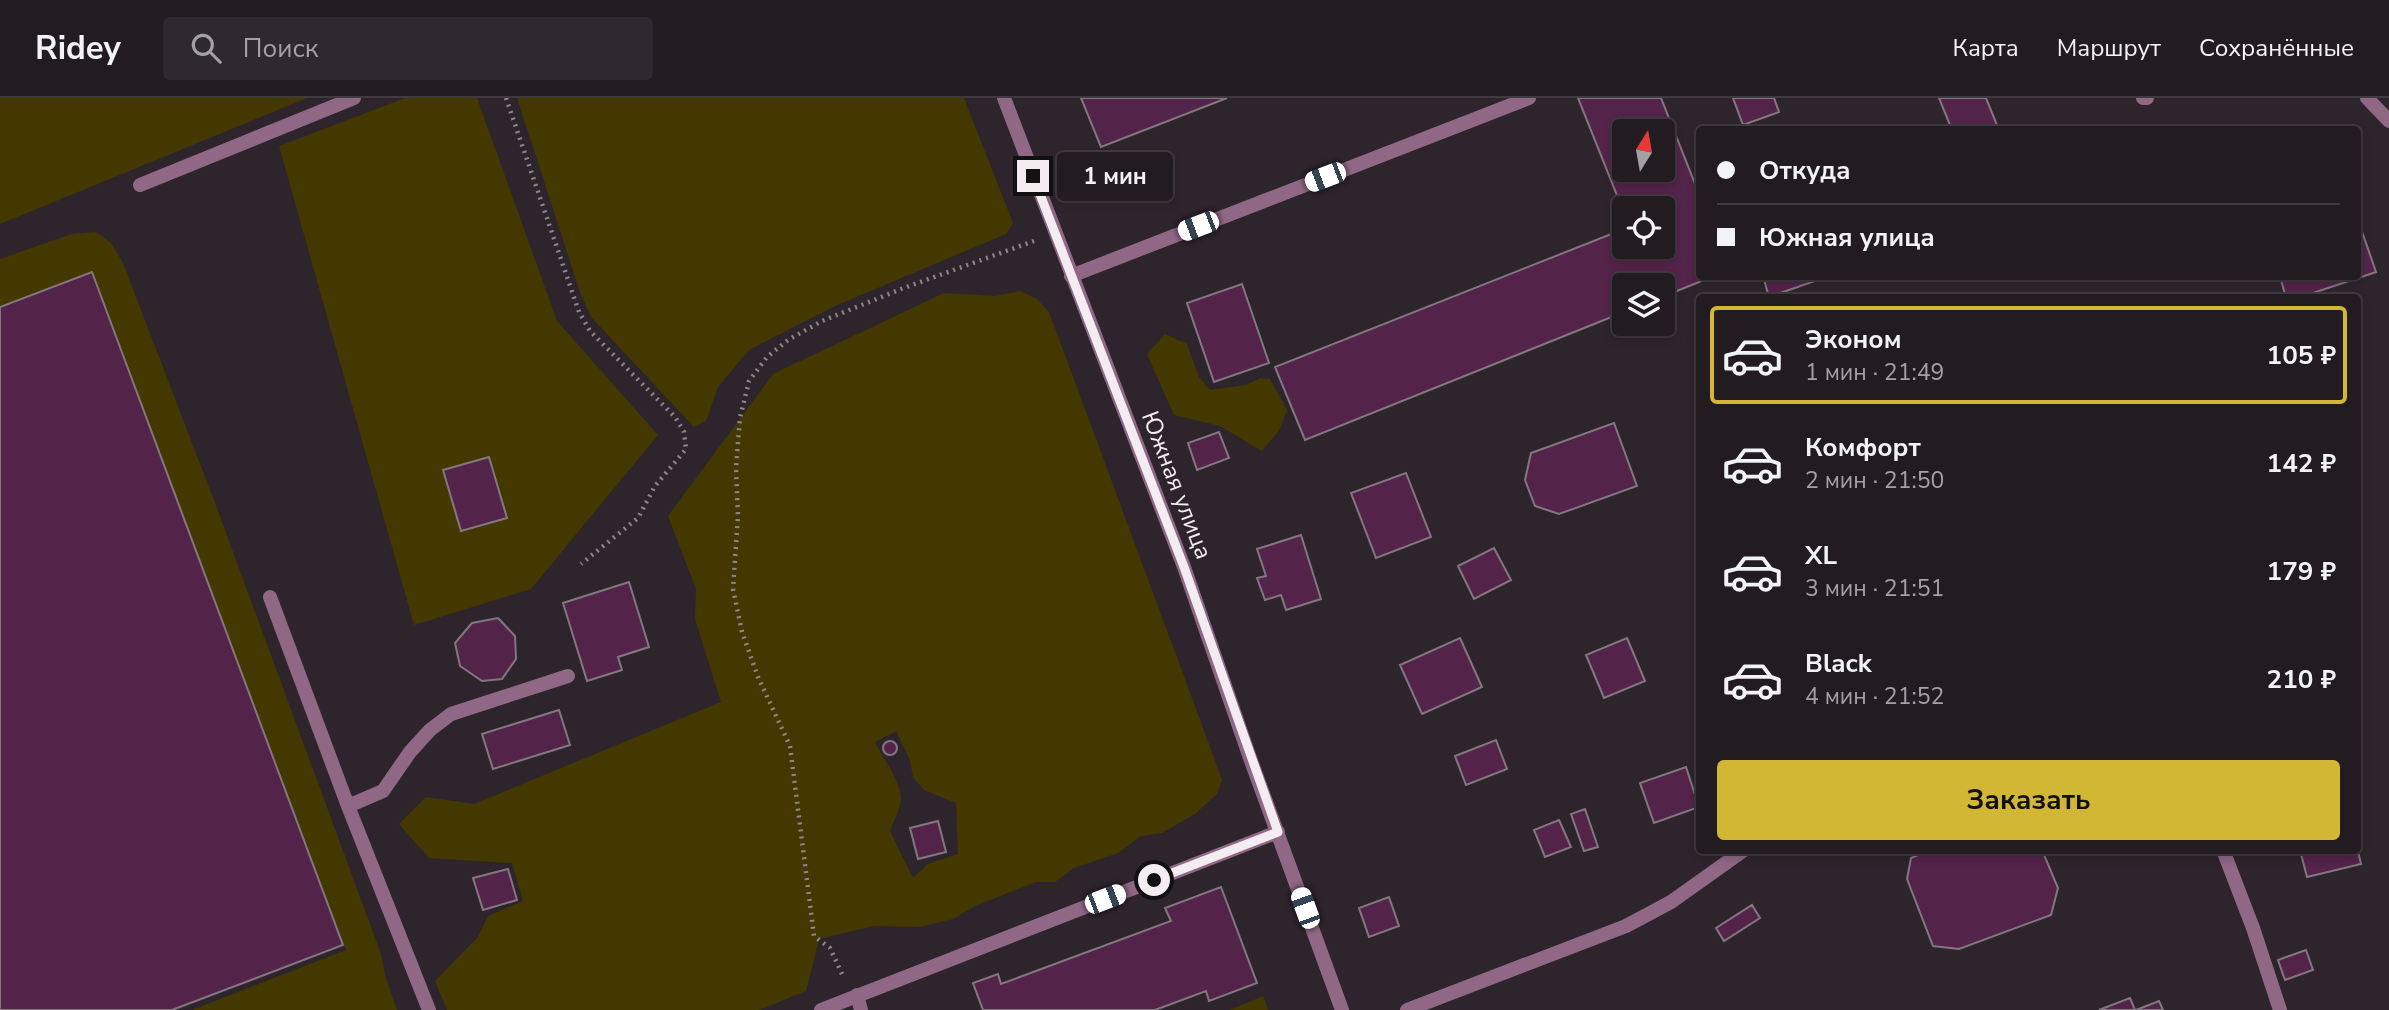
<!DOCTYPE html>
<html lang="ru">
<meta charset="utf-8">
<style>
:root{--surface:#221c21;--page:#2e292e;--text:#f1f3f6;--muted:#a2a1a5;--line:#3f3a3f;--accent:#d2b735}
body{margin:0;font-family:"Nunito Sans",sans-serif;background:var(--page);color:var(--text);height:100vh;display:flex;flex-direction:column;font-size:26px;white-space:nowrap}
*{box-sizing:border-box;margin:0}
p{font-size:23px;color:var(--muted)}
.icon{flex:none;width:38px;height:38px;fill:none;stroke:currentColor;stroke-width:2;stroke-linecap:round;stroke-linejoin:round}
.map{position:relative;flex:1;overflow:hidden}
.details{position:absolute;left:1696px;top:196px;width:665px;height:560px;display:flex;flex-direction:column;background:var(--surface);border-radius:7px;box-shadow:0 4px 10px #0003,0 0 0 2px var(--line)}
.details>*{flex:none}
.top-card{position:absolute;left:1696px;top:28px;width:665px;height:154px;border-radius:7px;box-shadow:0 4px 10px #0003,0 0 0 2px var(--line);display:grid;align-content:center;height:154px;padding:0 21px;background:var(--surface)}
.needle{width:46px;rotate:11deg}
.tools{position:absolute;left:1612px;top:21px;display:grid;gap:14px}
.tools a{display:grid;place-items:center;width:63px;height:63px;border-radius:7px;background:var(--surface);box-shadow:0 4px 10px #0003,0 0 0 2px var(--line);font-size:35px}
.end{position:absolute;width:32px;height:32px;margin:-16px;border:9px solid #f3ecf1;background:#111;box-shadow:0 0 0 4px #111}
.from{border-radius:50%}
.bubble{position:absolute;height:49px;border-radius:7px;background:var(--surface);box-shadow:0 4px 10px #0003,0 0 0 2px var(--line);font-size:23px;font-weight:700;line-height:49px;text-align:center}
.car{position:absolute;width:21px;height:42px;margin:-21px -10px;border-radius:9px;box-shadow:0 0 5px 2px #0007;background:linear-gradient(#fff 24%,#345 0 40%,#fff 0 76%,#345 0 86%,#fff 0)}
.top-card b{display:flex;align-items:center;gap:24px;height:66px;font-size:26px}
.top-card b+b{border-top:2px solid var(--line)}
.top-card i{width:18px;height:18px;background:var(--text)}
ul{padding:12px 0 0;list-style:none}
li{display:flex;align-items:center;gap:21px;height:98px;margin:0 14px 10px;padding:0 7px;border:4px solid transparent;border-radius:7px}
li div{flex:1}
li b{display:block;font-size:26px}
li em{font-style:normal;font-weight:700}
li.current{border-color:var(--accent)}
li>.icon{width:63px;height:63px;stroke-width:1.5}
.primary-button{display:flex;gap:14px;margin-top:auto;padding:14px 21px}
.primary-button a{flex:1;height:80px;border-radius:7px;background:var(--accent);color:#111;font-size:28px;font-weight:700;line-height:80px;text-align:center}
header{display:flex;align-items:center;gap:42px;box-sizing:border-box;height:98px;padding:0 35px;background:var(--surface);border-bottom:2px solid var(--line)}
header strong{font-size:33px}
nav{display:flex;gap:38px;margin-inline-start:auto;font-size:24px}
.search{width:490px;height:63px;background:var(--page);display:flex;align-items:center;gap:18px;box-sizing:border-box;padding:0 24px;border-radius:7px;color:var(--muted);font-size:26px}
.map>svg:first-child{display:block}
</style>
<header>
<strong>Ridey</strong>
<div class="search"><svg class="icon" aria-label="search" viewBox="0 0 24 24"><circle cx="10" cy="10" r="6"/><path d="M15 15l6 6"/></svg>Поиск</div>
<nav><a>Карта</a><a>Маршрут</a><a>Сохранённые</a></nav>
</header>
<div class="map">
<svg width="2389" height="912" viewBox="0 0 2389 912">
<rect width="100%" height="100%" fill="#2e252c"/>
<path fill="#433800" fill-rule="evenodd" d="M0,0H307L0,126Z
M405,0H477L557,223L658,337L531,491L414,527L279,48Z
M517,0H964L1013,125L1006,136L835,208L749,252L718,289L706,323L694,329L591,219L580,194Z
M96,134L111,145L123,165L215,405L381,856L385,877L397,912H192L346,852L92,174L0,209V161L72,136Z
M1020,193L1037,201L1049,214L1216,665L1222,682L1217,696L1195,716L1162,735L1141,738L1118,755L1074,770L1055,784H1036L975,808L953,821L919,829L874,828L819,841L806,893L759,912H447L435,883L478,839L488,818L523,803L512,765L429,760L399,726L426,699L474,706L721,604L695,521L696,491L668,418L773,276L944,195L995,198ZM896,633L910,663L913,679L924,692L956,705L958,756L928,766L913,780L890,733C894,723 900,711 901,701C901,684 883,660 875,644Z
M1165,236L1187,246L1199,279L1210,292L1246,287L1260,280L1270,281L1287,312L1280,331L1262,353L1220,328L1174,317L1147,256Z
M1263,898L1268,912H1230Z"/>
<path fill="#54234a" stroke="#82777f" stroke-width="2" fill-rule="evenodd" d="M1081,0H1227L1101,49Z
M1578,0H1661L1699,96V178H1714L1662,199V187H1624V214L1305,342L1275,269L1624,131V149H1662V110H1624V115ZM1624,33H1662V72H1624Z
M1733,0H1774L1779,14L1743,27Z
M1939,0H1986L1999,32H1952Z
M2357,119L2376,174L2298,200H2286L2280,178H2357Z
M92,174L343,847L172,912H0V209Z
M1763,178H1829L1769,199Z
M1242,186L1269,265L1214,284L1187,205Z
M1614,325L1637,388L1559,416L1535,408L1525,382L1531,355Z
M1219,334L1229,360L1197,372L1188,345Z
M489,359L507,420L461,433L443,372Z
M1406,375L1431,439L1376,460L1351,395Z
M1301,437L1321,501L1286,512L1281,497L1265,502L1257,480L1266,478L1257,451Z
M1494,450L1511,482L1474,501L1458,468Z
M629,484L649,549L618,559L622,572L587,583L563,505Z
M498,520L515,538L516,561L502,581L482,583L460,568L455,545L472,525Z
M1460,540L1482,589L1422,616L1400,567Z
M1627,540L1645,583L1604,600L1586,557Z
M559,612L570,647L493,671L482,636Z
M1496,642L1507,671L1466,687L1455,658Z
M883 650a7 7 0 1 1 14 0a7 7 0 1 1-14 0Z
M1686,669L1699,709L1654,725L1640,685Z
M1585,711L1598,749L1584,753L1571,716Z
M1559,722L1571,749L1545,759L1534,732Z
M938,723L946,754L918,761L910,730Z
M2357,749L2361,766L2307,779L2300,752H2357Z
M1930,752H2042L2058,790L2051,817L1959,851L1933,848L1907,781L1911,760Z
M508,771L517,802L483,812L473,780Z
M1221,789L1257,885L1209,903L1206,893L1155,912H983L973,885L998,876L1001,886L1171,823L1165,810Z
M1389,799L1399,828L1369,839L1359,810Z
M1752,807L1760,820L1724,843L1716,830Z
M2306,852L2313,872L2285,882L2278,862Z
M2130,900L2135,912H2099Z
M2159,903L2163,912H2136Z"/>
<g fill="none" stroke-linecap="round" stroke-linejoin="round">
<path stroke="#8e868c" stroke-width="4.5" stroke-dasharray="2 5" stroke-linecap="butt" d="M506,0L579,214L590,233L675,319L684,334L686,351L655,388L638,420L581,466
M842,876L830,850L814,838L790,648L758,579L742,534L733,491L738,418L736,370L740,320L749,283L767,259L788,242L822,223L901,191L1034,143"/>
<path stroke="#916786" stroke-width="14" d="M2143,0H2147
M2367,0L2389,23
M140,87L354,0
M1071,178L1529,0
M270,499L348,708L429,912
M348,708L383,693L410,654L430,632L451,616L568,578
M857,897L861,912"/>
<path stroke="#916786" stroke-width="14" d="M1004,0L1184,469L1250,660L1342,912
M2223,752L2253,830L2280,912
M821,912L1278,734
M1407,912L1626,828L1671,804L1744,752"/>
</g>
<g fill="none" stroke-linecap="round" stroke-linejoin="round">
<path stroke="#f3ecf1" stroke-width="9" d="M1033,78L1184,469L1278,734L1154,782"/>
</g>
<g text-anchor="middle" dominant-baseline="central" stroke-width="6" stroke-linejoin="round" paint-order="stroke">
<g font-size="24" fill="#f3ecf1" stroke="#2e252c">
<text transform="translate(1177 387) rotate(69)">Южная улица</text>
</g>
</g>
</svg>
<div class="tools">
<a><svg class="needle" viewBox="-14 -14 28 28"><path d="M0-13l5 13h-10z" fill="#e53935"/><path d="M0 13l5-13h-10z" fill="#a2a1a5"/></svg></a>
<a><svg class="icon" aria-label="locate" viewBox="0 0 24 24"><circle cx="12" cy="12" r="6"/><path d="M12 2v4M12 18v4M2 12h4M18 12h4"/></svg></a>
<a><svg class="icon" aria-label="layers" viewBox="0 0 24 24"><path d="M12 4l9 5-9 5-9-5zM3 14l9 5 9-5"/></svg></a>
</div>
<i class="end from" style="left:1154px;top:782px"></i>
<i class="end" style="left:1033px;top:78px"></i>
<div class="bubble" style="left:1057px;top:54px;width:116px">1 мин</div>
<i class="car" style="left:1325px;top:79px;rotate:249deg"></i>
<i class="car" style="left:1198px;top:128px;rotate:249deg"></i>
<i class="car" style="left:1105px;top:801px;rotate:69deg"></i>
<i class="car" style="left:1305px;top:810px;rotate:340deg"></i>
<div class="top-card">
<b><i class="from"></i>Откуда</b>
<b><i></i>Южная улица</b>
</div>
<section class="details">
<ul>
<li class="current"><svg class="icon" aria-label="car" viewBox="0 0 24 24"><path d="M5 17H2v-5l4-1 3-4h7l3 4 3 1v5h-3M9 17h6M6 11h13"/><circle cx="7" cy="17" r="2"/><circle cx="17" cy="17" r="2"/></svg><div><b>Эконом</b><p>1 мин · 21:49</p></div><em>105 ₽</em></li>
<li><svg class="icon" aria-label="car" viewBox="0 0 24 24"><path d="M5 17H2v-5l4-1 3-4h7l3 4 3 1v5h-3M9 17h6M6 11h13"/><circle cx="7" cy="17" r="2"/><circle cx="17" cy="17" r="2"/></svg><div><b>Комфорт</b><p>2 мин · 21:50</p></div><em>142 ₽</em></li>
<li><svg class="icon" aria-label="car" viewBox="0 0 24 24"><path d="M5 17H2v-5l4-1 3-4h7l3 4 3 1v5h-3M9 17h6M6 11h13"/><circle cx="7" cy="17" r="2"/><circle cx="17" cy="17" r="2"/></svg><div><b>XL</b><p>3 мин · 21:51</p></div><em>179 ₽</em></li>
<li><svg class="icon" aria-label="car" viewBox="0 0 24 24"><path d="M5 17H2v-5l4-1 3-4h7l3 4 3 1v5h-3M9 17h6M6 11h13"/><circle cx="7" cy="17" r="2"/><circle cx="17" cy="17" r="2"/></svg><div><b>Black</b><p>4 мин · 21:52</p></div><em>210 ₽</em></li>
</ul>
<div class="primary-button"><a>Заказать</a></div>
</section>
</div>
